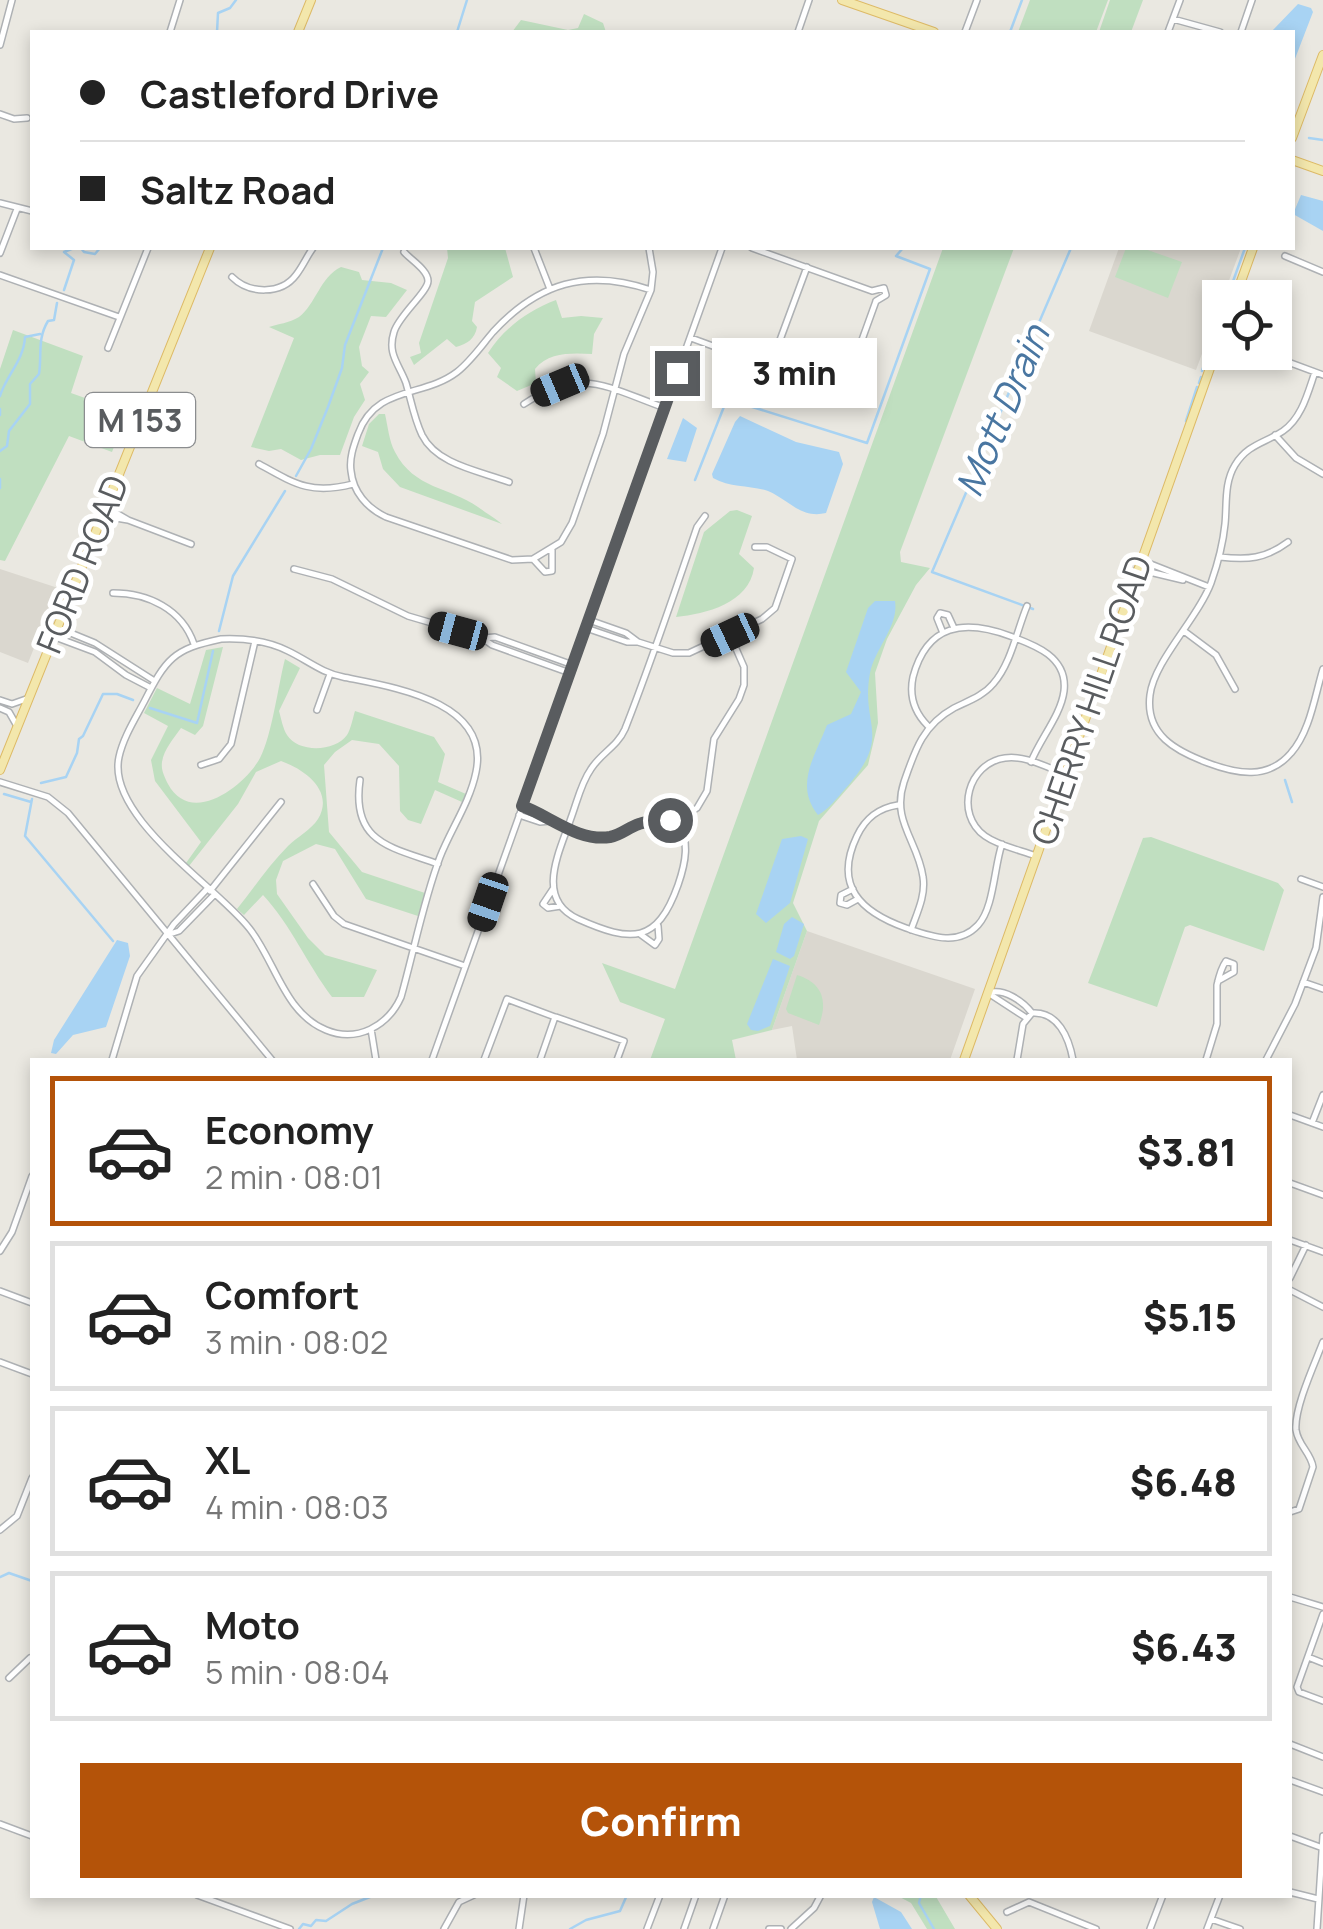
<!DOCTYPE html>
<meta charset="utf-8">
<style>
:root{--surface:#fff;--page:#f2f2f2;--text:#222;--muted:#767676;--line:#e0e0e0;--accent:#b45309}
body{margin:0;font-family:Manrope,sans-serif;background:var(--page);color:var(--text);height:100vh;display:flex;flex-direction:column;font-size:38px;white-space:nowrap}
*{box-sizing:border-box;margin:0}
p{font-size:32px;color:var(--muted)}
.icon{flex:none;width:55px;height:55px;fill:none;stroke:currentColor;stroke-width:2;stroke-linecap:round;stroke-linejoin:round}
.map{position:relative;flex:1;overflow:hidden}
.sheet{position:absolute;left:30px;top:1058px;width:1262px;height:840px;display:flex;flex-direction:column;background:var(--surface);border-radius:0px;box-shadow:0 5px 15px #0003}
.sheet>*{flex:none}
.top-card{position:absolute;left:30px;top:30px;width:1265px;height:220px;border-radius:0px;box-shadow:0 5px 15px #0003;display:grid;align-content:center;height:220px;padding:0 50px;background:var(--surface)}
.tools{position:absolute;left:1202px;top:280px;display:grid;gap:20px}
.tools a{display:grid;place-items:center;width:90px;height:90px;border-radius:0px;background:var(--surface);box-shadow:0 5px 15px #0003;font-size:50px}
.end{position:absolute;width:45px;height:45px;margin:-22px;border:12px solid #595c5f;background:#fff;box-shadow:0 0 0 5px #fff}
.from{border-radius:50%}
.bubble{position:absolute;height:70px;border-radius:0px;background:var(--surface);box-shadow:0 5px 15px #0003;font-size:32px;font-weight:800;line-height:70px;text-align:center}
.car{position:absolute;width:30px;height:60px;margin:-30px -15px;border-radius:12px;box-shadow:0 0 8px 2px #0007;background:linear-gradient(#222 24%,#8ab4d8 0 40%,#222 0 76%,#8ab4d8 0 86%,#222 0)}
.top-card b{display:flex;align-items:center;gap:35px;height:95px;font-size:38px}
.top-card b+b{border-top:2px solid var(--line)}
.top-card i{width:25px;height:25px;background:var(--text)}
ul{padding:18px 0 0;list-style:none}
li{display:flex;align-items:center;gap:30px;height:150px;margin:0 20px 15px;padding:0 30px;border:5px solid var(--line);border-radius:0px}
li div{flex:1}
li b{display:block;font-size:38px}
li em{font-style:normal;font-weight:800}
li.selected{border-color:var(--accent)}
li>.icon{width:90px;height:90px;stroke-width:1.5}
.cta{display:flex;gap:20px;margin-top:auto;padding:20px 50px}
.cta a{flex:1;height:115px;border-radius:0px;background:var(--accent);color:#fff;font-size:40px;font-weight:800;line-height:115px;text-align:center}
.map>svg:first-child{display:block}
</style>
<div class="map">
<svg width="1323" height="1929" viewBox="0 0 1323 1929">
<rect width="100%" height="100%" fill="#eae8e1"/>
<path fill="#dad7cf" d="M1119,248H1241L1196,370L1089,331Z
M0,569L58,588L28,663L0,652Z
M807,931L975,989L950,1060H797L792,1026L772,1030Z"/>
<path fill="#c0dfc0" d="M1030,0H1108L1096,32H1018Z
M1110,0H1143L1131,32H1099Z
M584,14L603,23L606,32H512L521,20L568,30L578,28Z
M447,248H505L513,277L475,302L472,321L477,327C475,339 467,344 456,347L447,339L414,365L410,357L421,353L419,343L448,258Z
M943,248H1014L900,552L901,562L930,568L916,585L887,639L875,673L878,723L868,765L819,821L793,903L807,931L772,1030L732,1040L736,1060H650L665,1019L620,1002L602,963L675,989Z
M1126,248H1142L1182,262L1168,298L1115,277Z
M341,267L359,272L362,280L391,283L407,290L386,317L371,316L359,347L362,366L369,372L360,384L365,400L354,417L340,455H320L301,460L281,449L269,451L251,447L294,338L269,327C278,324 289,323 299,317C316,304 320,277 341,267Z
M556,300L562,318L581,316L603,318L594,334L592,354C571,353 549,352 535,369L536,383L517,391L497,377L501,368L488,353C504,328 529,310 556,300Z
M13,330L83,356L71,393L127,413L112,452L69,436L5,561L0,560V369Z
M379,414H385C388,427 389,441 395,452C414,489 450,487 478,507C486,513 496,519 502,524L400,487L383,469L378,452L362,446L369,424Z
M737,510L752,516L739,554L754,568C749,603 706,614 676,617L704,532L730,511Z
M223,647L203,726L195,735L181,728C174,738 164,749 162,762C161,770 164,776 168,784C191,827 245,786 260,758C272,735 278,686 285,659L300,668L279,711C281,718 283,729 287,735C298,753 335,752 347,735C351,729 353,717 355,711L434,737L445,754L438,782L466,794L462,802L435,790L421,824L408,820L400,811L399,766L379,744L352,740L335,752L324,765L329,832L362,872L425,893L418,916L366,899L335,849L316,844L283,861L276,880L277,894L308,938L325,955L377,970L364,997H332C307,964 291,925 263,895L244,915L237,909C254,888 269,865 288,846C297,837 311,830 318,819C335,791 304,769 281,761L256,772L238,804L189,866L186,863L201,842L155,781L151,760L168,726L144,713L157,688L190,704L206,650Z
M1151,837L1278,883L1284,890L1264,951L1190,925L1185,927L1157,1007L1088,983L1143,838Z
M797,975C823,983 828,1001 819,1025L788,1013L786,1009Z
M896,1895H935L955,1929H927L911,1903Z"/>
<path fill="#a8d3f3" d="M1298,4L1311,8L1313,12L1293,64L1292,32L1272,31Z
M1301,195L1323,201V231L1293,214Z
M740,416L796,442L839,452L843,464L826,513C801,519 789,500 768,491C750,485 731,488 713,478L712,474L735,422Z
M683,418L697,428L686,462L667,459Z
M875,601H895C899,626 875,648 870,673C860,727 894,734 845,789C837,798 828,810 818,815C794,785 815,756 827,725L851,714L861,692L846,672L868,608Z
M801,836L808,839L790,903L766,923L756,914L782,839Z
M792,917L804,924L794,956L790,959L776,952L784,924Z
M117,940L128,943L130,956L106,1027L73,1035L56,1054L51,1053L54,1040Z
M773,959L790,966L770,1026L758,1031L751,1030L747,1024Z
M874,1897L901,1912L912,1929H880L872,1902Z"/>
<g fill="none" stroke-linecap="round" stroke-linejoin="round">
<path stroke="#a8d3f3" stroke-width="2.5" d="M217,32L218,13L230,8L236,0
M457,32L467,0
M1010,32L1022,0
M1309,138L1323,140
M81,248L84,252L95,254L100,248
M64,290L74,260L64,252L74,248
M1227,298L1245,248
M1202,371L1220,317
M1199,383L1201,377
M0,396C6,376 24,360 25,337L40,334
M0,409V415
M1186,421L1197,387
M0,451L7,446L9,431L30,404V384L39,374C42,355 37,339 48,321L54,320L57,303
M296,476L311,449L328,407L342,368L345,345L383,248
M0,479V488
M695,480L727,399L867,443L930,269L896,256L903,248
M1033,609L932,572L1071,248
M219,631L233,576L285,491
M150,708L197,723L213,651
M1285,780L1292,802
M41,783L66,777L77,753L79,739L83,736L103,694H117L133,700
M4,794L31,802
M32,799L25,836L113,941
M0,1577L9,1573L32,1581
M921,1895L919,1903L934,1929
M299,1929L303,1924L311,1926L316,1920L326,1921L352,1904L375,1895
M570,1929L586,1920L620,1911L627,1895"/>
<g stroke="#aeb1b4" stroke-width="8">
<path id="minor" d="M1173,19L1220,32
M170,32L180,0
M798,32L809,0
M965,32L977,0
M1168,32L1180,0
M1241,32L1252,0
M0,45L12,0
M0,114L14,119L27,118
M0,203L32,211
M534,248L550,289
M649,248L653,272L651,290L624,354L603,434L572,523L561,542L533,559L512,560L386,517C367,508 353,492 351,471C349,458 354,445 358,434C376,385 423,398 457,372C471,361 482,345 493,332C538,283 587,268 651,290
M752,248L872,291L884,288L886,295L876,301
M404,252C411,260 428,270 428,281C428,292 399,315 394,332C387,354 399,364 406,383C411,400 414,418 422,435C437,465 480,471 509,482
M0,253L17,209
M1285,256L1323,272
M0,275L119,317
M232,277C249,294 281,295 296,275C303,266 307,256 313,248
M691,338L835,391L843,402L850,396L845,387
M108,348L148,248
M1261,352L1323,375
M770,367L807,267
M1315,372C1308,392 1302,418 1283,431C1265,443 1248,444 1235,465C1224,483 1227,504 1225,524C1223,544 1218,563 1211,583C1198,618 1154,661 1150,695C1145,735 1176,751 1208,763C1237,774 1268,780 1291,753C1310,732 1315,695 1323,669
M835,391L845,387L876,301
M524,404C581,366 606,387 665,408
M1275,435L1296,458L1323,474
M259,464C295,484 311,495 353,484
M104,516L128,520L104,506
M128,520L191,544
M1220,557C1248,560 1265,559 1288,542
M533,559L545,572L552,571V550
M1143,561L1209,587
M294,569L332,579L408,616L483,638L495,637L573,665
M1137,569L1183,580
M113,593C148,593 182,609 194,644
M56,627L95,643L153,680
M586,628L627,642H638L626,633L589,620
M1184,631L1216,655L1235,689
M943,633L937,618L940,613L948,615L954,628
M55,637L95,652L126,675L151,688
M221,639C244,638 268,641 288,651C307,660 322,673 343,677C392,687 491,701 476,772C470,802 451,829 440,857C423,902 414,951 401,997C388,1026 357,1043 326,1030C284,1013 275,960 249,928C216,886 106,817 119,757C123,738 135,719 144,702C166,659 173,649 221,639Z
M485,640L492,645L570,673
M638,642L673,653H689L762,619L775,608L792,559L767,547H755
M0,700L12,704L29,698
M0,708L9,712L17,726
M317,710L330,674
M928,726C914,712 909,696 913,677C927,624 964,619 1010,636C1035,645 1068,657 1064,691C1061,715 1040,739 1031,762
M201,765L219,759L231,744L255,641
M360,780C351,843 391,847 438,864
M0,782L48,797L68,813L272,1060
M898,805C879,808 866,817 857,836C833,886 861,912 906,928C930,936 958,947 978,925C994,908 994,867 1002,844
M519,815L540,822L550,821L542,814L522,806
M680,819C688,845 687,859 678,885C657,944 632,943 578,919C534,899 560,851 571,818C577,802 581,783 591,769C601,753 617,747 625,729C651,663 674,594 697,527L705,516
M550,821L587,835L610,837L644,822L680,819L697,808L707,791L714,739L739,699L744,685V667L730,635
M1036,856C1020,850 999,846 985,836C954,814 968,763 1005,758C1025,755 1046,767 1065,774
M1301,879L1323,887
M313,884L334,916L344,924L465,966
M553,889L543,904L548,908L561,906
M853,889L841,895L840,903L847,905L858,899
M210,891L281,802
M911,930C917,913 926,895 923,877C918,841 891,821 904,782C915,750 923,725 954,708C968,701 983,696 993,684C1011,664 1017,630 1027,606
M170,934L179,931L214,895
M640,934L655,945L659,939L658,926
M1303,982L1323,989
M556,1017L624,1041L617,1060
M1025,1017L988,993C1004,988 1023,1001 1032,1013
M371,1029L376,1060
M112,1060L137,976L174,924L208,888
M432,1060L722,248
M484,1060L507,999L555,1017L540,1060
M1017,1060L1023,1024L1032,1013C1058,1011 1069,1038 1073,1060
M1206,1060L1217,1024V985C1219,976 1221,968 1226,961L1234,964V972L1218,981
M1266,1060L1295,1004L1316,948L1323,897
M1290,1115L1323,1127
M1312,1123L1323,1095
M1290,1183L1323,1195
M1290,1240L1323,1252
M0,1251L12,1232L32,1176
M1290,1278L1306,1245
M1290,1290L1323,1307
M0,1291L32,1303
M0,1362L32,1374
M1290,1512L1299,1509L1313,1467C1311,1453 1298,1445 1296,1430C1294,1408 1315,1363 1323,1342
M0,1530L17,1516L32,1478
M1290,1597L1323,1607
M1323,1614L1297,1687L1299,1692L1323,1701
M1308,1657L1323,1663
M9,1678L30,1658
M1290,1744L1323,1757
M1290,1780L1323,1792
M0,1824L32,1836
M1290,1836L1320,1847
M1290,1892L1318,1899
M197,1895L290,1929
M1007,1912L1029,1902L1096,1929
M1211,1919L1240,1929
M444,1929L459,1902L474,1895
M519,1929L524,1895
M647,1929L660,1895
M684,1929L696,1895
M713,1929L725,1895
M769,1929H781
M791,1929L814,1908L821,1895
M1150,1929L1163,1895
M1207,1929L1220,1895
M1317,1929L1323,1836"/>
</g>
<g stroke="#ddba66" stroke-width="10">
<path id="major" d="M842,0L934,32
M298,32L311,0
M1292,138L1323,55
M1292,160L1323,171
M1235,298L1253,248
M0,770L210,248
M964,1060L1220,340
M969,1895L997,1929"/>
</g>
<use href="#minor" stroke="#fff" stroke-width="5"/>
<use href="#major" stroke="#f3e7ac" stroke-width="8"/>
</g>
<g fill="none" stroke-linecap="round" stroke-linejoin="round">
<path stroke="#595c5f" stroke-width="12" d="M670,820C660,821 649,820 639,824C629,827 621,835 610,837C578,842 550,816 522,806L677,373"/>
</g>
<g text-anchor="middle" dominant-baseline="central" stroke-width="10" stroke-linejoin="round" paint-order="stroke">
<rect fill="#fff" stroke="#8b8d8f" stroke-width="2.5" x="85" y="393" width="110" height="54" rx="8"/>
<g font-size="32" font-weight="bold" fill="#595c5f">
<text x="140" y="420">M 153</text>
</g>
<g font-size="35" fill="#595c5f" stroke="#fff">
<text transform="translate(82 564) rotate(-68)">FORD ROAD</text>
<text transform="translate(1091 700) rotate(-71)">CHERRY HILL ROAD</text>
</g>
<g font-size="38" font-style="italic" fill="#4976a1" stroke="#fff">
<text transform="translate(1001 410) rotate(-67)">Mott Drain</text>
</g>
</g>
</svg>
<div class="tools">
<a><svg class="icon" aria-label="locate" viewBox="0 0 24 24"><circle cx="12" cy="12" r="6"/><path d="M12 2v4M12 18v4M2 12h4M18 12h4"/></svg></a>
</div>
<i class="end from" style="left:670px;top:820px"></i>
<i class="end" style="left:677px;top:373px"></i>
<div class="bubble" style="left:712px;top:338px;width:165px">3 min</div>
<i class="car" style="left:560px;top:385px;rotate:247deg"></i>
<i class="car" style="left:458px;top:631px;rotate:285deg"></i>
<i class="car" style="left:730px;top:635px;rotate:245deg"></i>
<i class="car" style="left:488px;top:902px;rotate:199deg"></i>
<div class="top-card">
<b><i class="from"></i>Castleford Drive</b>
<b><i></i>Saltz Road</b>
</div>
<section class="sheet">
<ul>
<li class="selected"><svg class="icon" aria-label="car" viewBox="0 0 24 24"><path d="M5 17H2v-5l4-1 3-4h7l3 4 3 1v5h-3M9 17h6M6 11h13"/><circle cx="7" cy="17" r="2"/><circle cx="17" cy="17" r="2"/></svg><div><b>Economy</b><p>2 min · 08:01</p></div><em>$3.81</em></li>
<li><svg class="icon" aria-label="car" viewBox="0 0 24 24"><path d="M5 17H2v-5l4-1 3-4h7l3 4 3 1v5h-3M9 17h6M6 11h13"/><circle cx="7" cy="17" r="2"/><circle cx="17" cy="17" r="2"/></svg><div><b>Comfort</b><p>3 min · 08:02</p></div><em>$5.15</em></li>
<li><svg class="icon" aria-label="car" viewBox="0 0 24 24"><path d="M5 17H2v-5l4-1 3-4h7l3 4 3 1v5h-3M9 17h6M6 11h13"/><circle cx="7" cy="17" r="2"/><circle cx="17" cy="17" r="2"/></svg><div><b>XL</b><p>4 min · 08:03</p></div><em>$6.48</em></li>
<li><svg class="icon" aria-label="car" viewBox="0 0 24 24"><path d="M5 17H2v-5l4-1 3-4h7l3 4 3 1v5h-3M9 17h6M6 11h13"/><circle cx="7" cy="17" r="2"/><circle cx="17" cy="17" r="2"/></svg><div><b>Moto</b><p>5 min · 08:04</p></div><em>$6.43</em></li>
</ul>
<div class="cta"><a>Confirm</a></div>
</section>
</div>
